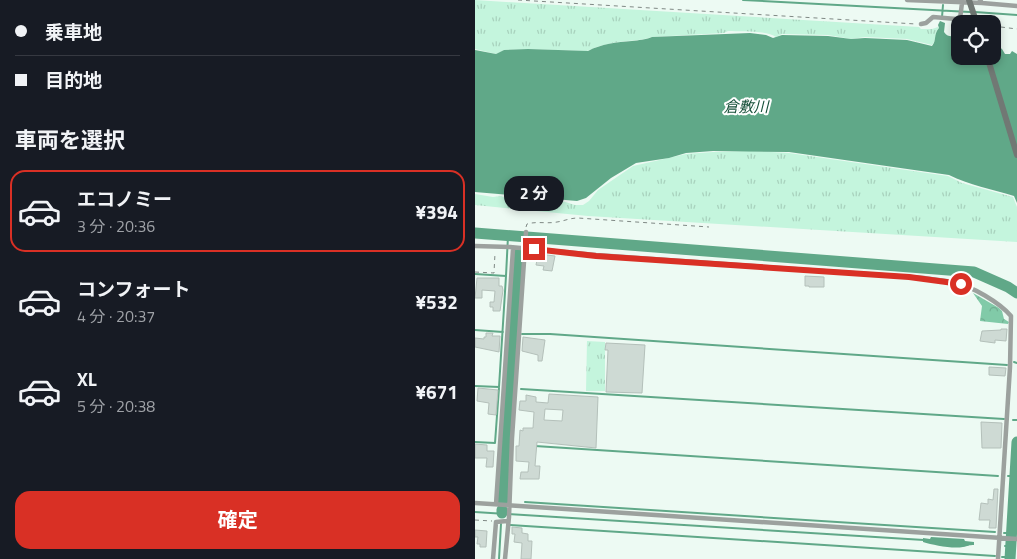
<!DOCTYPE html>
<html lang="ja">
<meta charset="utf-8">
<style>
:root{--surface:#171b24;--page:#20242c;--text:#f1f3f6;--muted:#9ea1a6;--line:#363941;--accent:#d93025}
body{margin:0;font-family:"Titillium Web","Noto Sans JP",sans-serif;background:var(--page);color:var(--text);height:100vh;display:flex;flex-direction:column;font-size:19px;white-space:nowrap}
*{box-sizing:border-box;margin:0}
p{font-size:16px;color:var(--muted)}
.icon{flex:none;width:28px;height:28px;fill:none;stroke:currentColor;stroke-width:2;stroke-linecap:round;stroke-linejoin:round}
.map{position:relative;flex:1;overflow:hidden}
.sheet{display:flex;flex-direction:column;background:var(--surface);width:475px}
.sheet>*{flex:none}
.guide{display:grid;align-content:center;height:110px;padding:0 15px;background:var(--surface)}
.tools{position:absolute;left:476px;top:15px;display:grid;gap:10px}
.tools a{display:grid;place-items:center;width:50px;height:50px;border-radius:10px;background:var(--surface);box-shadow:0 2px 8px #0003;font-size:25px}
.end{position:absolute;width:22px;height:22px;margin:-11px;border:6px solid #d93025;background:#fff;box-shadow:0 0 0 2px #fff}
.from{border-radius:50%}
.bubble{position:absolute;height:35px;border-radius:15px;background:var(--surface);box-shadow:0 2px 8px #0003;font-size:16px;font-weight:700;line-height:35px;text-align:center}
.guide b{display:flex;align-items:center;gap:18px;height:48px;font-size:19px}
.guide b+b{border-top:1px solid var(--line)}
.guide i{width:12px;height:12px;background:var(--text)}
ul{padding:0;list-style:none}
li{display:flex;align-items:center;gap:15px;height:82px;margin:0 10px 8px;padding:0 5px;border:2px solid transparent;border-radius:15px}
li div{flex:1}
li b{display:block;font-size:19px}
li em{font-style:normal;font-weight:700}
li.on{border-color:var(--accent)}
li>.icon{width:45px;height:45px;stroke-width:1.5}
h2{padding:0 15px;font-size:22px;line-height:60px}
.button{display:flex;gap:10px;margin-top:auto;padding:10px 15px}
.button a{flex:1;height:58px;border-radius:15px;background:var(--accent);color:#fff;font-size:20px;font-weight:700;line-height:58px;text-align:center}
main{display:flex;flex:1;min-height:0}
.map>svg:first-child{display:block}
</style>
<main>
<section class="sheet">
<div class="guide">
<b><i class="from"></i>乗車地</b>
<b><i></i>目的地</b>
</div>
<h2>車両を選択</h2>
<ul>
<li class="on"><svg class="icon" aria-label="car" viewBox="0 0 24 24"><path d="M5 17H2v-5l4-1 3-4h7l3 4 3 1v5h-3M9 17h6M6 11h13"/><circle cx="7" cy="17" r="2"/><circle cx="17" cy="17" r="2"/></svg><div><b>エコノミー</b><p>3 分 · 20:36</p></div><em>¥394</em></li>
<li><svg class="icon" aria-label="car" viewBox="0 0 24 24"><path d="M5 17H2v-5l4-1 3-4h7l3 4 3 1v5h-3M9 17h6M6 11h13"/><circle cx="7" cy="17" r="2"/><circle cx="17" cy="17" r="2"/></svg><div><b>コンフォート</b><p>4 分 · 20:37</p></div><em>¥532</em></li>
<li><svg class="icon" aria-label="car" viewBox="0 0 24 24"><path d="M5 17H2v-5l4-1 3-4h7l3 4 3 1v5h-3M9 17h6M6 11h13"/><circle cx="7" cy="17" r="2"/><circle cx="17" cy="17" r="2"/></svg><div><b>XL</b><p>5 分 · 20:38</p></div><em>¥671</em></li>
</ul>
<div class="button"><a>確定</a></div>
</section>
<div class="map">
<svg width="542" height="559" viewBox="0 0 542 559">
<defs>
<pattern id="grass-tufts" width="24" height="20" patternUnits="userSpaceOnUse" patternTransform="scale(1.25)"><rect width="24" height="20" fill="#c4f5dd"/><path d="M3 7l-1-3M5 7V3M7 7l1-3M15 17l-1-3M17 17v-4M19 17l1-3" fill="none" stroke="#a8d2bd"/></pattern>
<pattern id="forest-crowns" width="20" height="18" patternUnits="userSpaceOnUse" patternTransform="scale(1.25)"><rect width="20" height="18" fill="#81caa8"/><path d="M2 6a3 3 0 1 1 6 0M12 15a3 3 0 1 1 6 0" fill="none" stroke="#6fad90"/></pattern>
</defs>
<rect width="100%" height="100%" fill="#edfaf3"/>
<path fill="url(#grass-tufts)" d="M0,0L444,27L446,29H457L463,27L464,28C458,35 462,40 457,45L432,39L390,37L376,39L353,35L307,34L301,37C292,30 265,32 253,31L249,33L177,37C169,40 161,40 153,41C139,42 125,45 112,51L53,49L29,50L21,54L0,49Z
M275,151L314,153L473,176L487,183L538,197L542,207V242L113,216L0,205V194L18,197L26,196L33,199L71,203L87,201L100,205H108L114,201L123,190L158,166L211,154L238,152Z
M112,341L130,342V391H111Z"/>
<path fill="url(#forest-crowns)" d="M498,293L524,308L527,311L529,319L534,322L533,324L505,321L507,306Z"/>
<path fill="#60a888" d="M465,21L470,23L469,32C474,39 478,35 485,36V56H518V42L527,49L530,54H535L537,51L542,54V203L539,196C517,189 494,185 474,175L314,152L238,151L211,153L194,158L161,163L136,178L111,198L102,201L0,192V50L21,54L29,50L53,49L113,51C126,44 142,42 157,41C164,40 170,40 177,37L275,33L291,35L298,38L307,35L353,36L376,39L390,38L432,40L457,46C462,40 458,35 464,28L463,25Z
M456,537L489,539L490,541L499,542V545C494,545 493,546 488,547C477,549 458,545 448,542V538L455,539Z"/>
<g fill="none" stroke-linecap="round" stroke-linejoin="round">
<path stroke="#60a888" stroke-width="2" d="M268,0L495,12
M500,12L542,15
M467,17L468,5
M0,274L31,276L33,236
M0,330L28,332
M47,334H75L532,365
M539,362L542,363
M0,386L24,387L31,276
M35,388H37
M46,389L529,419
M538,420H542
M0,442L20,443L24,388
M31,444H34
M60,446L523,476
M533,476H540
M28,500H30
M50,502L520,532
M0,512L449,540
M35,525L520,556
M529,533H536
M530,546H535
M527,557H535
M24,559L26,524"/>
<path stroke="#60a888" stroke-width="11" d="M0,233L499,272L533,287L542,293
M28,502L43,252
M27,513V510
M535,559L542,442"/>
</g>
<path fill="#cedad4" stroke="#b4c0ba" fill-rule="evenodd" d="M56,253L80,256L77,271L68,270L69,266L61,265L62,260L55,259Z
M330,276L349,277V287H334V286H330Z
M2,278H24V286H27L28,290L25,311H18V307H15V302H19L20,291L7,290V298H0Z
M526,329H532L531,341L520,340V343L505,341L507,331L526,330Z
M11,333H18L17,336H25L24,352L0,347V338L9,339V337H11Z
M48,337L70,340L67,361H63V355L47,351Z
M131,343L170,345L167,393L131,392L133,350H130Z
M514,367L531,368L530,376L514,375Z
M3,388L23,390L21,415L13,414L14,403L2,401Z
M74,394L123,397L121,448L62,442L60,466H65L64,479H45L46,472H53L54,462L41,461V446H44L45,430L48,431V428H58L59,412L44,410L45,401H51V395L61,397V402L73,403ZM70,409L88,410L87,421L69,420Z
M506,422L527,423L526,448H507Z
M0,444L12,445V451H19L18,467H11L12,458H0Z
M519,489H523L521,528H514L515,520H504L506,503L513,504V499L518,500Z
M37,527L47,528V533L53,534V541H57L56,559H46L47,543L39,542L40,534H37Z
M0,530L12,531L11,547H5V544H2L3,537H0Z"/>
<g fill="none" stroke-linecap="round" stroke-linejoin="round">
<path stroke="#808985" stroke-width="1" stroke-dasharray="4 4" stroke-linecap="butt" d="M43,0L441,24
M518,26L542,29
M51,227L52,224C62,221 72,224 82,222C89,221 95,218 103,218L234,227
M0,272L19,273L20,253
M0,520L17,521"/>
<path stroke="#9ca19e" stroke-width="4.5" d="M432,0L507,3
M505,0L507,3L542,6
M485,19L487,3
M446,24L451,23L458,17L493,20
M0,246L35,247L121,255L449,278C459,280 470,280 480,283C497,286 525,303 536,316L535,367L523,559
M0,503L542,539
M21,504L38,249
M18,559L21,522L32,521
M30,559L34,517L37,438L51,232"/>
<path stroke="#717874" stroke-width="6" d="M494,0L502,24
M512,56L542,155"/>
</g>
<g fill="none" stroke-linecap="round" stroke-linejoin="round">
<path stroke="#d93025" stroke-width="6" d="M59,249L121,256L434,277L486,284"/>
</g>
<g text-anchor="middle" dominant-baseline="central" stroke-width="4" stroke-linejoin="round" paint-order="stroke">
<g font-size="15" font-style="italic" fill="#165039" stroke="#fff">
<text x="271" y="106">倉敷川</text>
</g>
</g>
</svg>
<div class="tools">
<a><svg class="icon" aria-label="locate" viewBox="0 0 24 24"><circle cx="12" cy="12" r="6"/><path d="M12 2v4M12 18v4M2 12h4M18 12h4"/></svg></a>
</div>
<i class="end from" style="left:486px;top:284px"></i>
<i class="end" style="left:59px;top:249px"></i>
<div class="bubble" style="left:29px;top:176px;width:60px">2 分</div>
</div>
</main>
